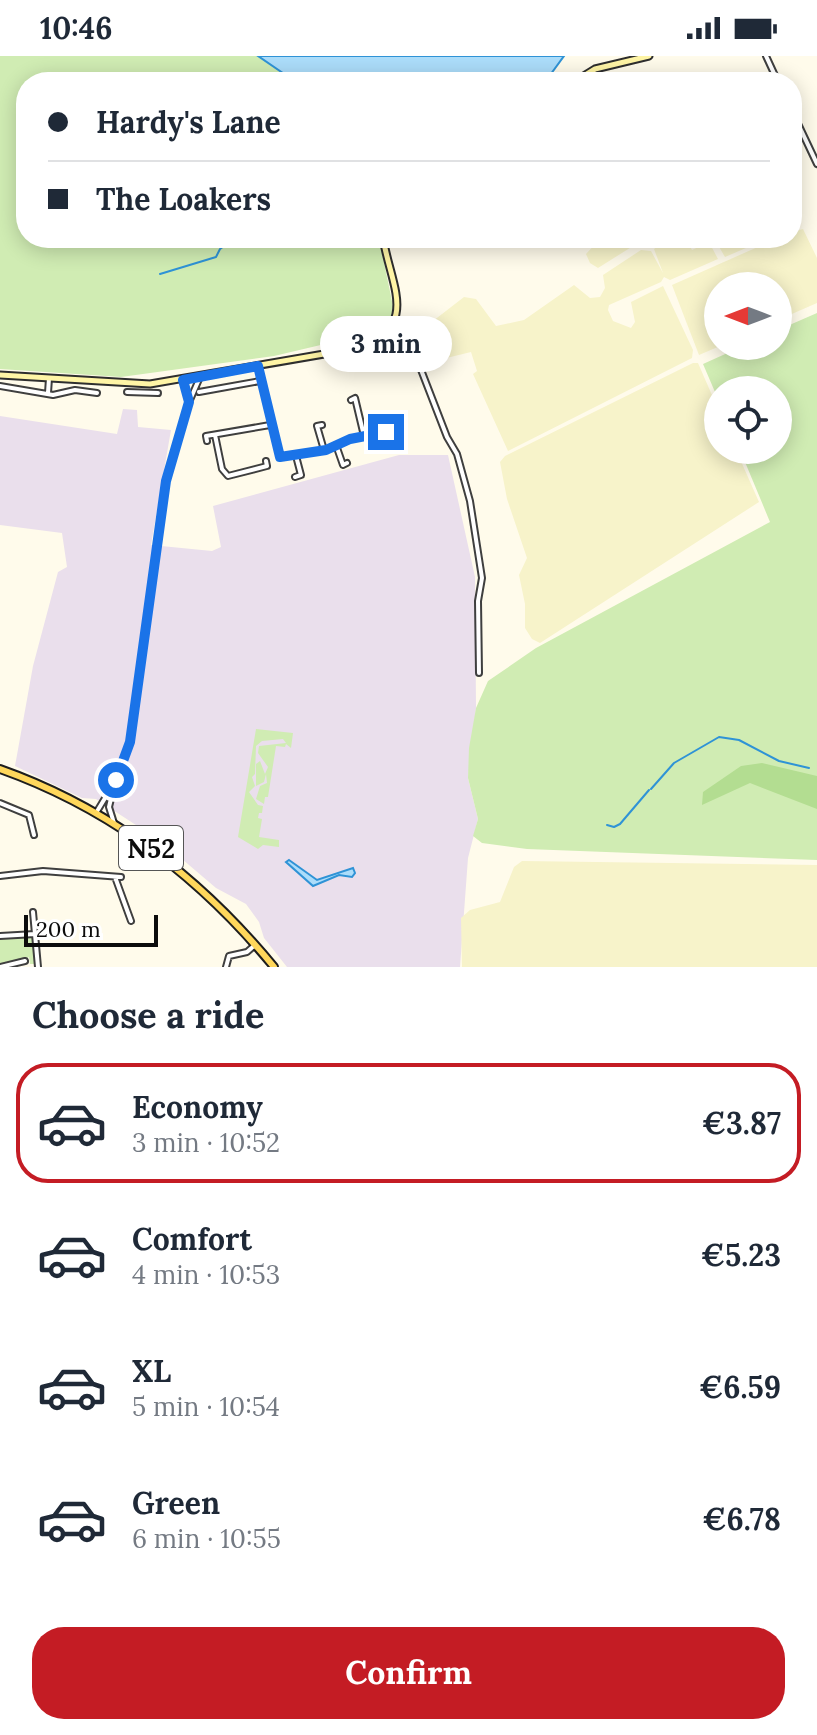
<!DOCTYPE html>
<meta charset="utf-8">
<style>
:root{--surface:#fff;--page:#f6f6f7;--text:#1f2937;--muted:#747a83;--line:#e0e1e3;--accent:#c41c24}
body{margin:0;font-family:Lora,serif;background:var(--page);color:var(--text);height:100vh;display:flex;flex-direction:column;font-size:30px;white-space:nowrap}
*{box-sizing:border-box;margin:0}
p{font-size:26px;color:var(--muted)}
.icon{flex:none;width:44px;height:44px;fill:none;stroke:currentColor;stroke-width:2;stroke-linecap:round;stroke-linejoin:round}
.map{position:relative;height:911px;overflow:hidden}
.panel{display:flex;flex-direction:column;background:var(--surface);flex:1}
.panel>*{flex:none}
.hud{position:absolute;left:16px;top:16px;width:786px;height:176px;border-radius:32px;box-shadow:0 4px 20px #0003;display:grid;align-content:center;height:176px;padding:0 32px;background:var(--surface)}
.needle{width:52px;rotate:270deg}
.controls{position:absolute;left:704px;top:216px;display:grid;gap:16px}
.controls a{display:grid;place-items:center;width:88px;height:88px;border-radius:50%;background:var(--surface);box-shadow:0 4px 20px #0003;font-size:40px}
.scale{position:absolute;left:24px;bottom:20px;width:134px;box-sizing:border-box;padding-left:8px;border:4px solid #0c0c0c;border-top:0;font-size:22px;line-height:28px;white-space:nowrap;color:#0c0c0c;-webkit-text-stroke:6px #fff;paint-order:stroke}
.end{position:absolute;width:36px;height:36px;margin:-18px;border:10px solid #1a73e8;background:#fff;box-shadow:0 0 0 4px #fff}
.from{border-radius:50%}
.bubble{position:absolute;height:56px;border-radius:28px;background:var(--surface);box-shadow:0 4px 20px #0003;font-size:26px;font-weight:800;line-height:56px;text-align:center}
.hud b{display:flex;align-items:center;gap:28px;height:76px;font-size:30px}
.hud b+b{border-top:2px solid var(--line)}
.hud i{width:20px;height:20px;background:var(--text)}
ul{padding:0;list-style:none}
li{display:flex;align-items:center;gap:24px;height:120px;margin:0 16px 12px;padding:0 16px;border:4px solid transparent;border-radius:32px}
li div{flex:1}
li b{display:block;font-size:30px}
li em{font-style:normal;font-weight:800}
li.on{border-color:var(--accent)}
li>.icon{width:72px;height:72px;stroke-width:1.5}
h2{padding:0 32px;font-size:36px;line-height:96px}
.action{display:flex;gap:16px;margin-top:auto;padding:16px 32px}
.action a{flex:1;height:92px;border-radius:32px;background:var(--accent);color:#fff;font-size:32px;font-weight:800;line-height:92px;text-align:center}
.status{display:flex;justify-content:space-between;align-items:center;height:56px;padding:0 40px;background:var(--surface);direction:ltr}
.status svg{height:22px;fill:currentColor}
.map>svg:first-child{display:block}
</style>
<div class="status"><b>10:46</b><svg viewBox="0 0 49 12"><path d="M0 12V9h3v3zM5 12V6h3v6zM10 12V3h3v9zM15 12V0h3v12zM26 1h20v11H26zM47 4h2v5h-2z"/></svg></div>
<div class="map">
<svg width="817" height="911" viewBox="0 0 817 911">
<rect width="100%" height="100%" fill="#fffbeb"/>
<path fill="#eadfec" d="M123,353L137,354L138,371L171,374L151,489L212,495L221,491L213,450L399,399H448L475,521L476,652L468,722L478,763L468,802L460,911H287L264,882L259,866L246,848L216,832L162,786L96,743L82,742L15,710L33,610L58,516L67,511L62,477L0,469V360L117,378Z"/>
<path fill="#f7f3ca" d="M803,173L817,202V247L778,264V230H718L720,290L699,299L672,229L778,182H792V176Z
M596,182H641V185L598,212L590,207L586,198L597,186Z
M668,182H686L692,194L709,186L718,203L670,224L664,221L661,226L609,249L608,254L613,265L631,272L635,266L631,246L663,230L693,294L692,302L508,395L473,318L477,315L471,296L426,307L423,297L433,265L464,241L476,243L496,270L524,264L574,229L590,242L600,241L605,232L603,219L641,194L651,195L663,217L654,193Z
M714,182H769L725,201Z
M693,307H698L718,353V394H736L759,446L540,587L532,583L525,572V548L519,519L527,502L507,443L500,406L505,400Z
M522,805L817,809V911H462L461,862L470,854L500,846L514,811Z"/>
<path fill="#d0ecb3" d="M0,0H564L545,26H26V182H379L393,250L392,261L380,275L274,300L121,321L0,313Z
M817,257V804L527,793L482,787L473,780L478,763L468,722L469,692L476,652L488,625L536,592L770,466L740,394H778V334H718V343L703,308L743,290H778V274Z
M256,673L293,677L291,692L286,688L285,691L276,690L268,741H265L264,748L256,743L260,730L267,727L266,718L264,726L256,730V708L260,705L265,718L268,711L258,697L259,690L286,687L283,683L262,685L256,690L255,718L252,721L255,730L249,736L258,749L263,750L262,757H259L258,762L262,763L259,781L279,784V791L263,789L258,793L238,781Z
M33,881L35,908H30L29,901L20,907L0,908V882Z"/>
<path fill="#b3dd91" d="M762,707L817,720V753L750,727L702,749L703,736L741,710Z"/>
<path fill="#acddfa" stroke="#2f93d6" stroke-width="2" d="M258,0H564L545,26H296Z
M289,804L317,824L353,812L355,817L352,821L339,819L313,830L286,806Z"/>
<g fill="none" stroke-linecap="round" stroke-linejoin="round">
<path stroke="#2f93d6" stroke-width="2" d="M160,218L216,201L220,193L235,182
M651,733L674,707L719,681L739,684L779,705L809,712
M607,769L614,771L620,768L649,734"/>
<g stroke="#3f3f3f" stroke-width="8">
<path id="street" d="M766,0L778,26
M792,55L817,108
M396,265L406,275L447,381L457,398L470,445L482,522L478,545L479,617
M258,310L280,401L326,394L350,383L384,377V371
M0,330L53,339L75,334L97,337
M127,336L158,337
M199,336L260,325
M48,337L49,322
M190,344L200,321
M351,344L355,342L364,380
M322,369L317,370L324,394
M215,379L222,413L228,420L267,410L266,405
M207,385L206,380L270,369
M336,389L343,409L347,407
M295,421L301,419L296,400
M0,747L29,759L34,779
M96,757L116,724L130,686L166,425L189,346L183,324
M114,767L109,751L114,730
M0,820L43,815L121,821
M115,821L131,865
M33,856L38,911
M0,880L35,878
M0,911L25,905
M226,911L229,900L247,896L255,889"/>
</g>
<g stroke="#2e2e2e" stroke-width="9">
<path id="secondary" d="M574,26L595,13L649,0
M0,319L150,328L359,292C420,269 391,231 383,182"/>
</g>
<g stroke="#1d1d1d" stroke-width="10">
<path id="primary" d="M0,713C110,752 201,822 274,911"/>
</g>
<use href="#street" stroke="#fff" stroke-width="4"/>
<use href="#secondary" stroke="#fff5a6" stroke-width="5"/>
<use href="#primary" stroke="#ffd75b" stroke-width="6"/>
</g>
<g fill="none" stroke-linecap="round" stroke-linejoin="round">
<path stroke="#1a73e8" stroke-width="10" d="M116,724L130,686L166,425L189,346L183,324L258,310L280,401L326,394L350,383L386,376"/>
</g>
<g text-anchor="middle" dominant-baseline="central" stroke-width="8" stroke-linejoin="round" paint-order="stroke">
<rect fill="#fff" stroke="#555" stroke-width="2" x="119" y="770" width="64" height="44" rx="6"/>
<g font-size="26" font-weight="bold" fill="#0c0c0c">
<text x="151" y="792">N52</text>
</g>
</g>
</svg>
<div class="controls">
<a><svg class="needle" viewBox="-14 -14 28 28"><path d="M0-13l5 13h-10z" fill="#e53935"/><path d="M0 13l5-13h-10z" fill="#747a83"/></svg></a>
<a><svg class="icon" aria-label="locate" viewBox="0 0 24 24"><circle cx="12" cy="12" r="6"/><path d="M12 2v4M12 18v4M2 12h4M18 12h4"/></svg></a>
</div>
<div class="scale">200 m</div>
<i class="end from" style="left:116px;top:724px"></i>
<i class="end" style="left:386px;top:376px"></i>
<div class="bubble" style="left:320px;top:260px;width:132px">3 min</div>
<div class="hud">
<b><i class="from"></i>Hardy's Lane</b>
<b><i></i>The Loakers</b>
</div>
</div>
<section class="panel">
<h2>Choose a ride</h2>
<ul>
<li class="on"><svg class="icon" aria-label="car" viewBox="0 0 24 24"><path d="M5 17H2v-5l4-1 3-4h7l3 4 3 1v5h-3M9 17h6M6 11h13"/><circle cx="7" cy="17" r="2"/><circle cx="17" cy="17" r="2"/></svg><div><b>Economy</b><p>3 min · 10:52</p></div><em>€3.87</em></li>
<li><svg class="icon" aria-label="car" viewBox="0 0 24 24"><path d="M5 17H2v-5l4-1 3-4h7l3 4 3 1v5h-3M9 17h6M6 11h13"/><circle cx="7" cy="17" r="2"/><circle cx="17" cy="17" r="2"/></svg><div><b>Comfort</b><p>4 min · 10:53</p></div><em>€5.23</em></li>
<li><svg class="icon" aria-label="car" viewBox="0 0 24 24"><path d="M5 17H2v-5l4-1 3-4h7l3 4 3 1v5h-3M9 17h6M6 11h13"/><circle cx="7" cy="17" r="2"/><circle cx="17" cy="17" r="2"/></svg><div><b>XL</b><p>5 min · 10:54</p></div><em>€6.59</em></li>
<li><svg class="icon" aria-label="car" viewBox="0 0 24 24"><path d="M5 17H2v-5l4-1 3-4h7l3 4 3 1v5h-3M9 17h6M6 11h13"/><circle cx="7" cy="17" r="2"/><circle cx="17" cy="17" r="2"/></svg><div><b>Green</b><p>6 min · 10:55</p></div><em>€6.78</em></li>
</ul>
<div class="action"><a>Confirm</a></div>
</section>
